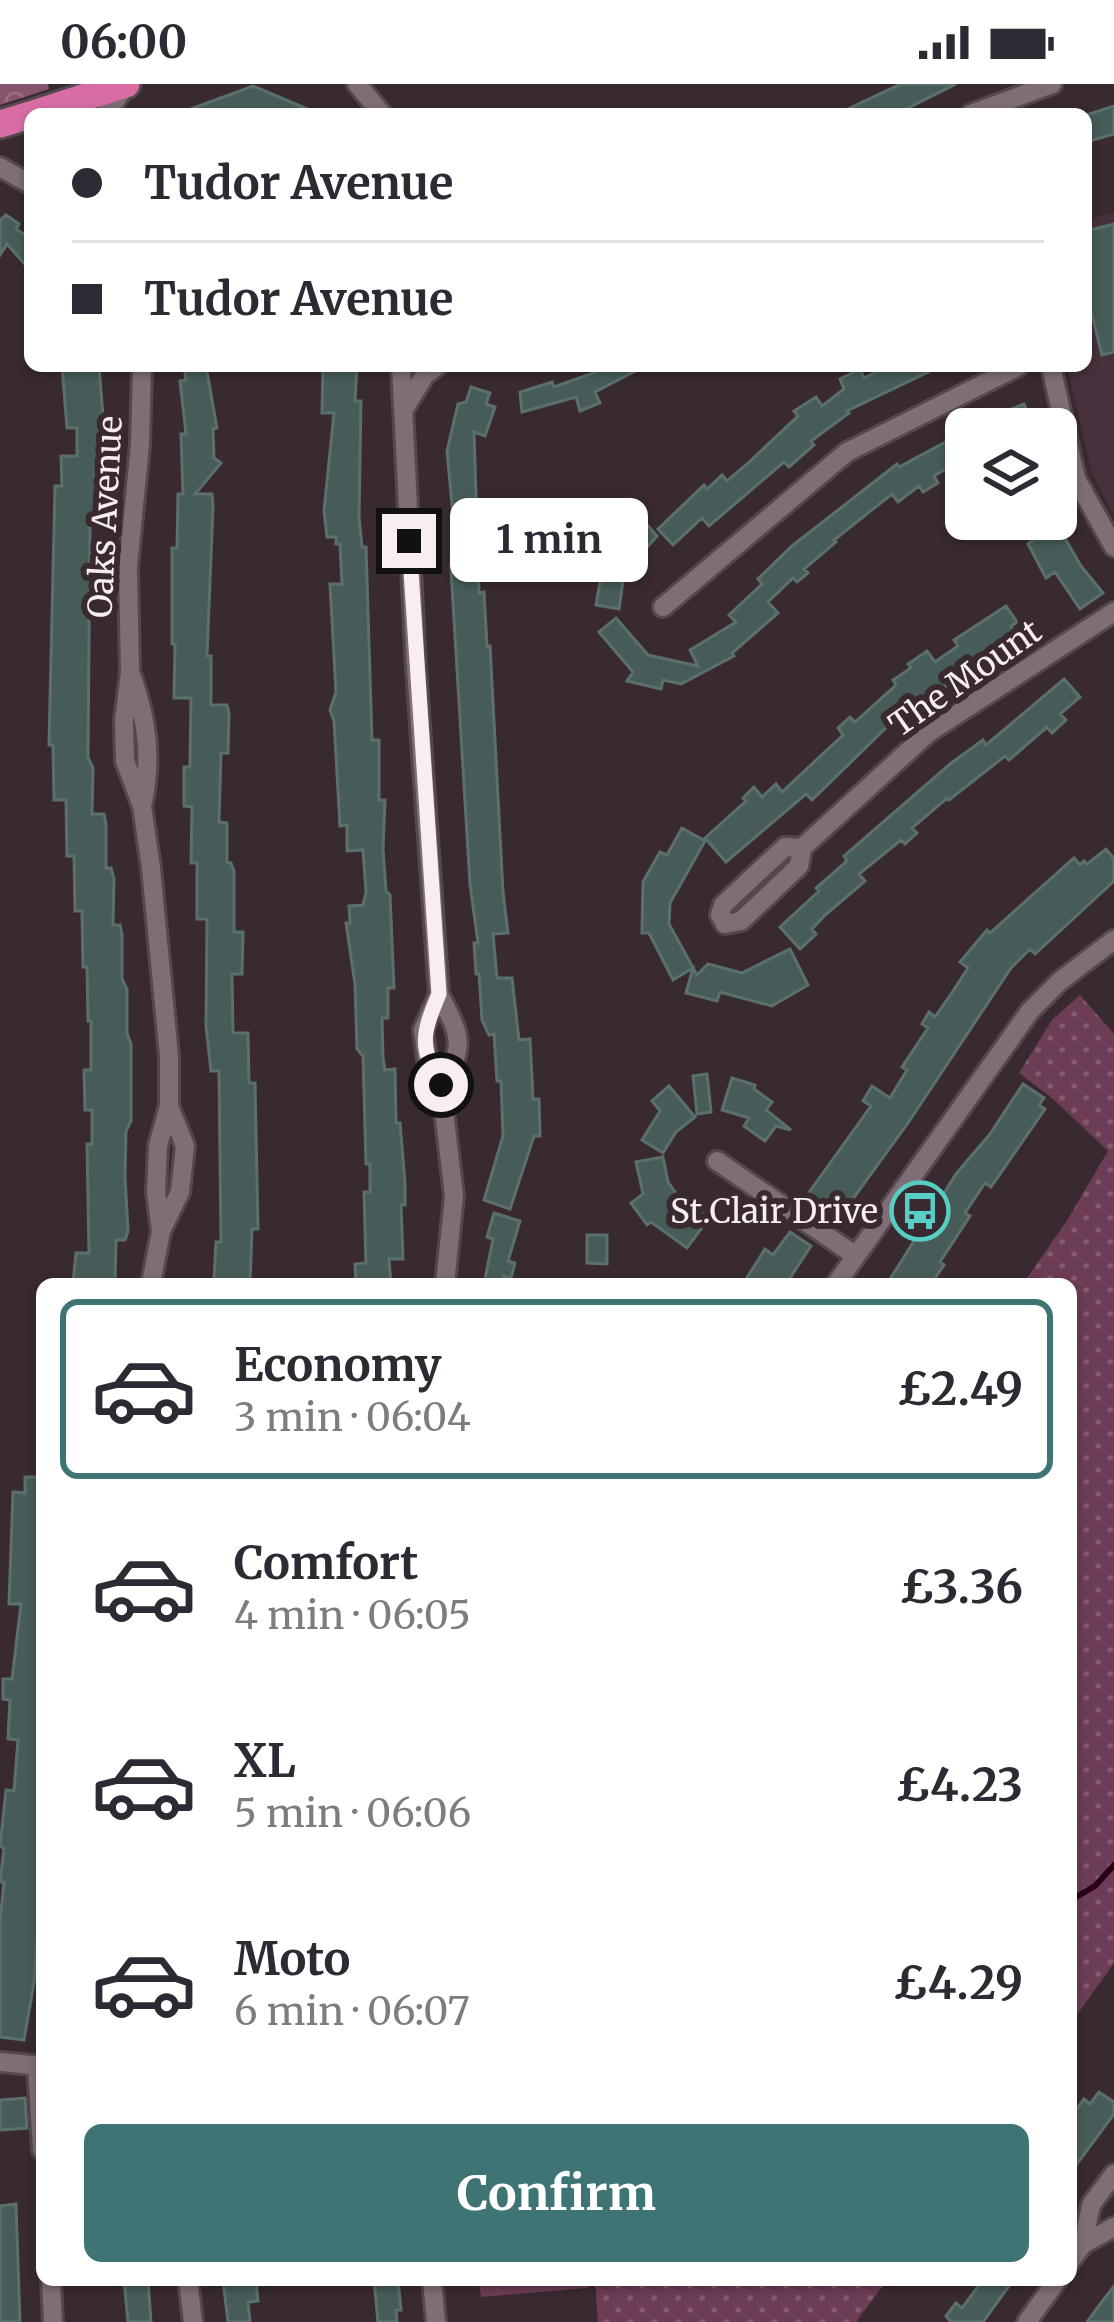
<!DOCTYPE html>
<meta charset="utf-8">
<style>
:root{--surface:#fff;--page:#f7f7f7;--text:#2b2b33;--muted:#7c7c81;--line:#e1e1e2;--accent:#3e7474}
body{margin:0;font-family:Merriweather,serif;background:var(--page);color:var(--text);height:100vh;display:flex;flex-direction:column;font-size:45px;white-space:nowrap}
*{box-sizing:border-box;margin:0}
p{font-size:39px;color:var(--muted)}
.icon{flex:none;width:66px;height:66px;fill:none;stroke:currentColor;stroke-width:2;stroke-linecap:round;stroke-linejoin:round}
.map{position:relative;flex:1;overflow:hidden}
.details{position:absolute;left:36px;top:1194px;width:1041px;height:1008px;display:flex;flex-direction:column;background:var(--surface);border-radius:18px;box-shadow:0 3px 9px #0004}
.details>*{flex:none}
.banner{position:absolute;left:24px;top:24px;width:1068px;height:264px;border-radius:18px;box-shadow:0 3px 9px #0004;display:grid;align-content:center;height:264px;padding:0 48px;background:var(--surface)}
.fabs{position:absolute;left:945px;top:324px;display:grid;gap:24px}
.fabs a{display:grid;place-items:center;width:132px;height:132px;border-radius:18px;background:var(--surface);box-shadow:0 3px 9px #0004;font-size:60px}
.end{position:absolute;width:54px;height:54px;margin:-27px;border:15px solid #f7edf2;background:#111;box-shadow:0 0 0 6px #111}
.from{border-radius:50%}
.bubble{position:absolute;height:84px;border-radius:18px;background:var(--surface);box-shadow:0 3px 9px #0004;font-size:39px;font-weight:700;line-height:84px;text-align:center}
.banner b{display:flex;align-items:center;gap:42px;height:114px;font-size:45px}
.banner b+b{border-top:3px solid var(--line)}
.banner i{width:30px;height:30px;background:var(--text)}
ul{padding:21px 0 0;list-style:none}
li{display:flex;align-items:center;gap:36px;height:180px;margin:0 24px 18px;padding:0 24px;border:6px solid transparent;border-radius:18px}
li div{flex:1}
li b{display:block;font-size:45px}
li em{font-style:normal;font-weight:700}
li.current{border-color:var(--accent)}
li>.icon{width:108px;height:108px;stroke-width:1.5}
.action{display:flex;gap:24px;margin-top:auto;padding:24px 48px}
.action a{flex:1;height:138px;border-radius:18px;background:var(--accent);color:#fff;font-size:48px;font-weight:700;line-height:138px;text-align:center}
.status{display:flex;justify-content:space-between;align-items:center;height:84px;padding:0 60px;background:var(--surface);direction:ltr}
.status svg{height:33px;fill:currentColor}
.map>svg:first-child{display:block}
</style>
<div class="status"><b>06:00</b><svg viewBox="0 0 49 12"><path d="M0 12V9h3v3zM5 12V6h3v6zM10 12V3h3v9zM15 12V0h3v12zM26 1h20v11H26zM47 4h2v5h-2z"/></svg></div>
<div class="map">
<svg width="1114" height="2238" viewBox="0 0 1114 2238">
<defs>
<pattern id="forest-crowns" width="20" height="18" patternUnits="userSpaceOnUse" patternTransform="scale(3)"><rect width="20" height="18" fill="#87546d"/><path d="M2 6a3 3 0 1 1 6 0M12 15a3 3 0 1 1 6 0" fill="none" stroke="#996d82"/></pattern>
<pattern id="park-dots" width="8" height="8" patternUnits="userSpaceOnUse" patternTransform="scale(3)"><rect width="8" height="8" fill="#6d3d56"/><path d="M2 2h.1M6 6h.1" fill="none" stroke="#83596f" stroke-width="1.8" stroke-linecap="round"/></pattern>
</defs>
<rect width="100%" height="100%" fill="#392a31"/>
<path fill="#47313c" d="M1114,129V432L1092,389L1067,282H1086V136Z"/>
<path fill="#6d3d56" d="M479,2196H588V2204L481,2213Z"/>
<path fill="url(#forest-crowns)" d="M0,0H48L49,5L0,21Z"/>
<path fill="url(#park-dots)" d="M1080,911L1114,950V1879L1071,1939V1200H1023L1068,1135L1108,1067L1052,1014L1019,989L1052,936Z
M595,2196H887L856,2238H598Z"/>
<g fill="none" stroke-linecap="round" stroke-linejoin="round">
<path stroke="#290018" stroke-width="6" d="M1071,1816L1095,1802L1114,1781"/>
</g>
<path fill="#475c59" stroke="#5b706d" stroke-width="3" d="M901,0H956L896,30H837Z
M253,2L319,30H185V27Z
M1114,22V50L1086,58V31Z
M6,131L19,140L16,145L30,154V186L7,160L0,171V136Z
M1114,140V268L1102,271L1092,231L1086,232V147Z
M62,282H99L103,332H107L104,386H95L96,432L90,443L88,673L93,684L92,730H104L106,740V784H111L114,795L113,841H120L122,851V895L127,905V949L131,960V1037L126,1047L125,1093L128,1147L125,1156H116L115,1200L73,1199L76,1169H89L87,1060H92V1026H85L84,986H91V937H88L87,883H83L82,827H75L74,772H67L66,716H54L53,661H49L55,402H62L61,372H77V344H67Z
M184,282H206L217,344L213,345L214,374L221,379L195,410H212L213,423L207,572H211V621H227L229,629L228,669H221L219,738L227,739V778L231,779L234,787V848H243L242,890H232L233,949H248L249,999H255L258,1145H252L250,1200L214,1197L216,1158H221L219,987H211L206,942L207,835H197V779H191L192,723L184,722V683H190L191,614H174L175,560H172V464H177L178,410H183L181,350H186L180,297L186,296Z
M323,282H357L355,317H361L359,433L362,463H366L372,656H379V716H385L383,765L386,807L390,811L394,904H388V934H382L383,974L385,986L395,985L396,1039H400L405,1099V1121H401L403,1175H389L391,1200H356L355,1180L366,1179L364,1108H370V1080H366L363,972L357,965L355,900L346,839H350L349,822L363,821L366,808L363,766L347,767V741L340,742L334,637L330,626L336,608L330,500H342L340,460H336V453H327L324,427L334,329H322Z
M594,282H645L595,308L600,319L580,327L576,313L522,328L520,308L552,298L554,303L596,288Z
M889,282H941L847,327L849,329L811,357L814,361L789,383L784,378L709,442L702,434L673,461L658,445L704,401L707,405L722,391L727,397L747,380L798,332L794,327L816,313L822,322L844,305L840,295L860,285L864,294Z
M471,303L490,309L486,320L495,323L485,352L474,348L479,509L484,508L487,562H490L503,808L508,849L493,850L497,894H512L519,956L530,955L533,1015H539L540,1052H534L510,1125L484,1116L503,1052L501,997H497L494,950L489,951L482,936L479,890H476L474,859H478L470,800L451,486L453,431L447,367L458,320L466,318Z
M1024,320L1033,342L969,345L991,333Z
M966,347V373L934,392L938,399L923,408L919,402L898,418L892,410L834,456L836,458L804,485L808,489L797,498L793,494L768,518L778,529L732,569L734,572L681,600L663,596L661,605L627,597L633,588L599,548L616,534L648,571L698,582L690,566L736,538L729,531L762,500L758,495L792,462L897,380L899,383Z
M632,435L638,441L643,436L657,452L624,490L619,525L596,521L604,475L593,469L607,453L613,459Z
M1020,435H1054L1081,482L1103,509L1080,525L1055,488L1046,494L1028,460L1033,456Z
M1006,522L1017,538L1011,542L1019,554L893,637L812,716L806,710L726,778L705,754L746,717L743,714L754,703L762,713L776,700L782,708L843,651L838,644L850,633L855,638L896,601L893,596L911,584L908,580L927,567L935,578L958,562L954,556Z
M1064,595L1080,613L1060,630L1066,636L1052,649L1047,643L1009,676L1005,672L949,716L947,714L912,744L917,749L905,760L901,756L859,790L865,797L824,832L812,845L816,850L800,865L780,843L819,807L816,804L847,777L844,772L950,680L983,656L986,661Z
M682,744L705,757L670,819L669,840L697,891L708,880L742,889L790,865L808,901L772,922L720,908L717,917L686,909L693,884L673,896L649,849H642L643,798L660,768L667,771Z
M1106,765L1114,775V797L1035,870L1030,865L1011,884L908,1039L842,1130L837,1127L829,1137L805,1121L808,1116L805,1114L871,1022L863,1017L872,1002L890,1014L907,986L902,983L928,944L922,940L929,928L935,933L951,910L968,884L960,878L987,846L990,849L1074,774L1080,781L1084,777L1087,780Z
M707,990L711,1028L697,1030L693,992Z
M732,994L755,1001L754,1005L772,1018L766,1026L791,1046L776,1042L765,1057L744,1042L749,1034L722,1026Z
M1023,1000L1044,1014L1039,1021L1045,1025L991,1103L985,1099L965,1129L970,1132L940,1178L944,1181L931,1200H887L956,1090L990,1050Z
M669,1002L695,1033L676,1048L663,1069L642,1056L660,1027L652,1017Z
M663,1073L668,1098L685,1122L691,1114L712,1130L687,1164L651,1138L647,1141L631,1119L643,1110L636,1078Z
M494,1129L520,1137L508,1177L515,1179L511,1194L503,1192L501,1200H484L493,1155L487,1153Z
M790,1148L811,1162L786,1200H743L765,1165L773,1171Z
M587,1151H607V1180L587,1179Z
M25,1393H42V1773L34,1899L24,1956L0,1953V1838L4,1798H0L4,1765L0,1762L6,1706L14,1707L18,1656L8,1655L10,1616L3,1615V1595H12L21,1520H9L13,1408L25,1409Z
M1099,2008L1114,2018V2030L1071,2088V2033L1084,2015L1090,2020Z
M25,2014L27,2044L0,2046V2016Z
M16,2120L20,2238H0V2122Z
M124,2196H148L151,2238H128Z
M223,2196L256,2199L258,2217L248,2218L250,2238H228Z
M374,2196H398L401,2226H396L397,2238H378Z
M983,2196H1001L1009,2202L983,2238H951L946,2232L956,2219L962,2224Z
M1114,2202V2238H1087L1101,2219Z"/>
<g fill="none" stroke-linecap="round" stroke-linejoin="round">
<g stroke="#54474d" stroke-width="24">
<path id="minor" d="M357,0L382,30
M106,30L127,0
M971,30L1052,0
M0,83L30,100
M142,282L140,361L128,483L130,588L124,637L125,677L142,722L151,784L169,972V1022L158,1062L156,1108L161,1147
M401,282L416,585L439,910C460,951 467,961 441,1001
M1051,282L1076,395L1114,463
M404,325L425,291L437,282
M663,523L847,368L1019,282
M132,593C147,637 152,672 143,718
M802,764L785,763L723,821L720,831L725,840L741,837L799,782L802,764L928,649L1114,528
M439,910L423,946L427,975L441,1001L454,1112L445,1200
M717,1077L856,1172
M151,1200L161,1147L180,1108L185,1062L169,1022
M836,1200L1030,927L1060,897L1114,856
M0,1978L42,1982
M37,1981L42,2066
M1083,2160L1114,2143
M1071,2176L1083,2160L1091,2121L1114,2090
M51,2196L53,2238
M188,2196L193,2238
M432,2196L436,2238
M1027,2238L1057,2196"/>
</g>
<g stroke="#54474d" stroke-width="33">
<path id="highway" d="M33,30L126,0
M0,40L30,31"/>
</g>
<use href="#minor" stroke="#7f6e76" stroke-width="18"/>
<use href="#highway" stroke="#d86da6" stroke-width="27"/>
</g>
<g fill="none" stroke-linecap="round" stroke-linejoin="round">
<path stroke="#f7edf2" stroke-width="15" d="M409,457L439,910C422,950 419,963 441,1001"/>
</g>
<defs>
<g id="bus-ring" transform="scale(3)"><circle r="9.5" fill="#392a31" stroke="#56cec3" stroke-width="1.5"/><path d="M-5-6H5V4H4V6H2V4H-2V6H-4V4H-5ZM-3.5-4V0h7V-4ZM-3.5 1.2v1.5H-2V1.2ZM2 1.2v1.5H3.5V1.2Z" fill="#56cec3"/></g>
</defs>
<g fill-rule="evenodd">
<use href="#bus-ring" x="920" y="1127"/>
</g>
<g text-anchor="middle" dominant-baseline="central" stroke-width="12" stroke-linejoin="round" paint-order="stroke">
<g font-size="33" fill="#f7edf2" stroke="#392a31">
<text transform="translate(105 433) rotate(-87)">Oaks Avenue</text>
<text transform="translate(965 594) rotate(-35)">The Mount</text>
</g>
<g font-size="33" fill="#f7edf2" stroke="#392a31" text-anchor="end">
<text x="878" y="1127">St.Clair Drive</text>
</g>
</g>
</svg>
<div class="fabs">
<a><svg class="icon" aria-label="layers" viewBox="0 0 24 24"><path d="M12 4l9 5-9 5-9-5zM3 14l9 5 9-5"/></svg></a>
</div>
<i class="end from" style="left:441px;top:1001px"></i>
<i class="end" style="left:409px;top:457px"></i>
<div class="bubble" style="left:450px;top:414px;width:198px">1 min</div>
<div class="banner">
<b><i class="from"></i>Tudor Avenue</b>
<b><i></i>Tudor Avenue</b>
</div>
<section class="details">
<ul>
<li class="current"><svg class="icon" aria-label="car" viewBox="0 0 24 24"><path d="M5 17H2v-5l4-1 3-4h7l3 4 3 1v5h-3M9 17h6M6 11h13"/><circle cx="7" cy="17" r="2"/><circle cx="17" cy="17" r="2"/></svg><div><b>Economy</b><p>3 min · 06:04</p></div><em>£2.49</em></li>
<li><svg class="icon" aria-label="car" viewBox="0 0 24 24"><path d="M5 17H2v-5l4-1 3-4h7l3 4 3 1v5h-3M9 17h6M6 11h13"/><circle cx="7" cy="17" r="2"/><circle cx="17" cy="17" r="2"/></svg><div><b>Comfort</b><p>4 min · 06:05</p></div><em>£3.36</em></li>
<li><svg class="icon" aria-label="car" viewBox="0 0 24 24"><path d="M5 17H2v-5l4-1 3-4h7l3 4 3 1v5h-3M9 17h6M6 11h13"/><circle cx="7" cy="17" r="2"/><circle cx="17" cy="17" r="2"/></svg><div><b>XL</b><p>5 min · 06:06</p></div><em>£4.23</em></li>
<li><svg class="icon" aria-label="car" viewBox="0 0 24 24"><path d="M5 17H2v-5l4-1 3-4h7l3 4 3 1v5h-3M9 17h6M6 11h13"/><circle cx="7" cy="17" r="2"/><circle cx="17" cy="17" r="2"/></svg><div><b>Moto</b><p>6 min · 06:07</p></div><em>£4.29</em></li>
</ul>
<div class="action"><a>Confirm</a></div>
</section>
</div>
